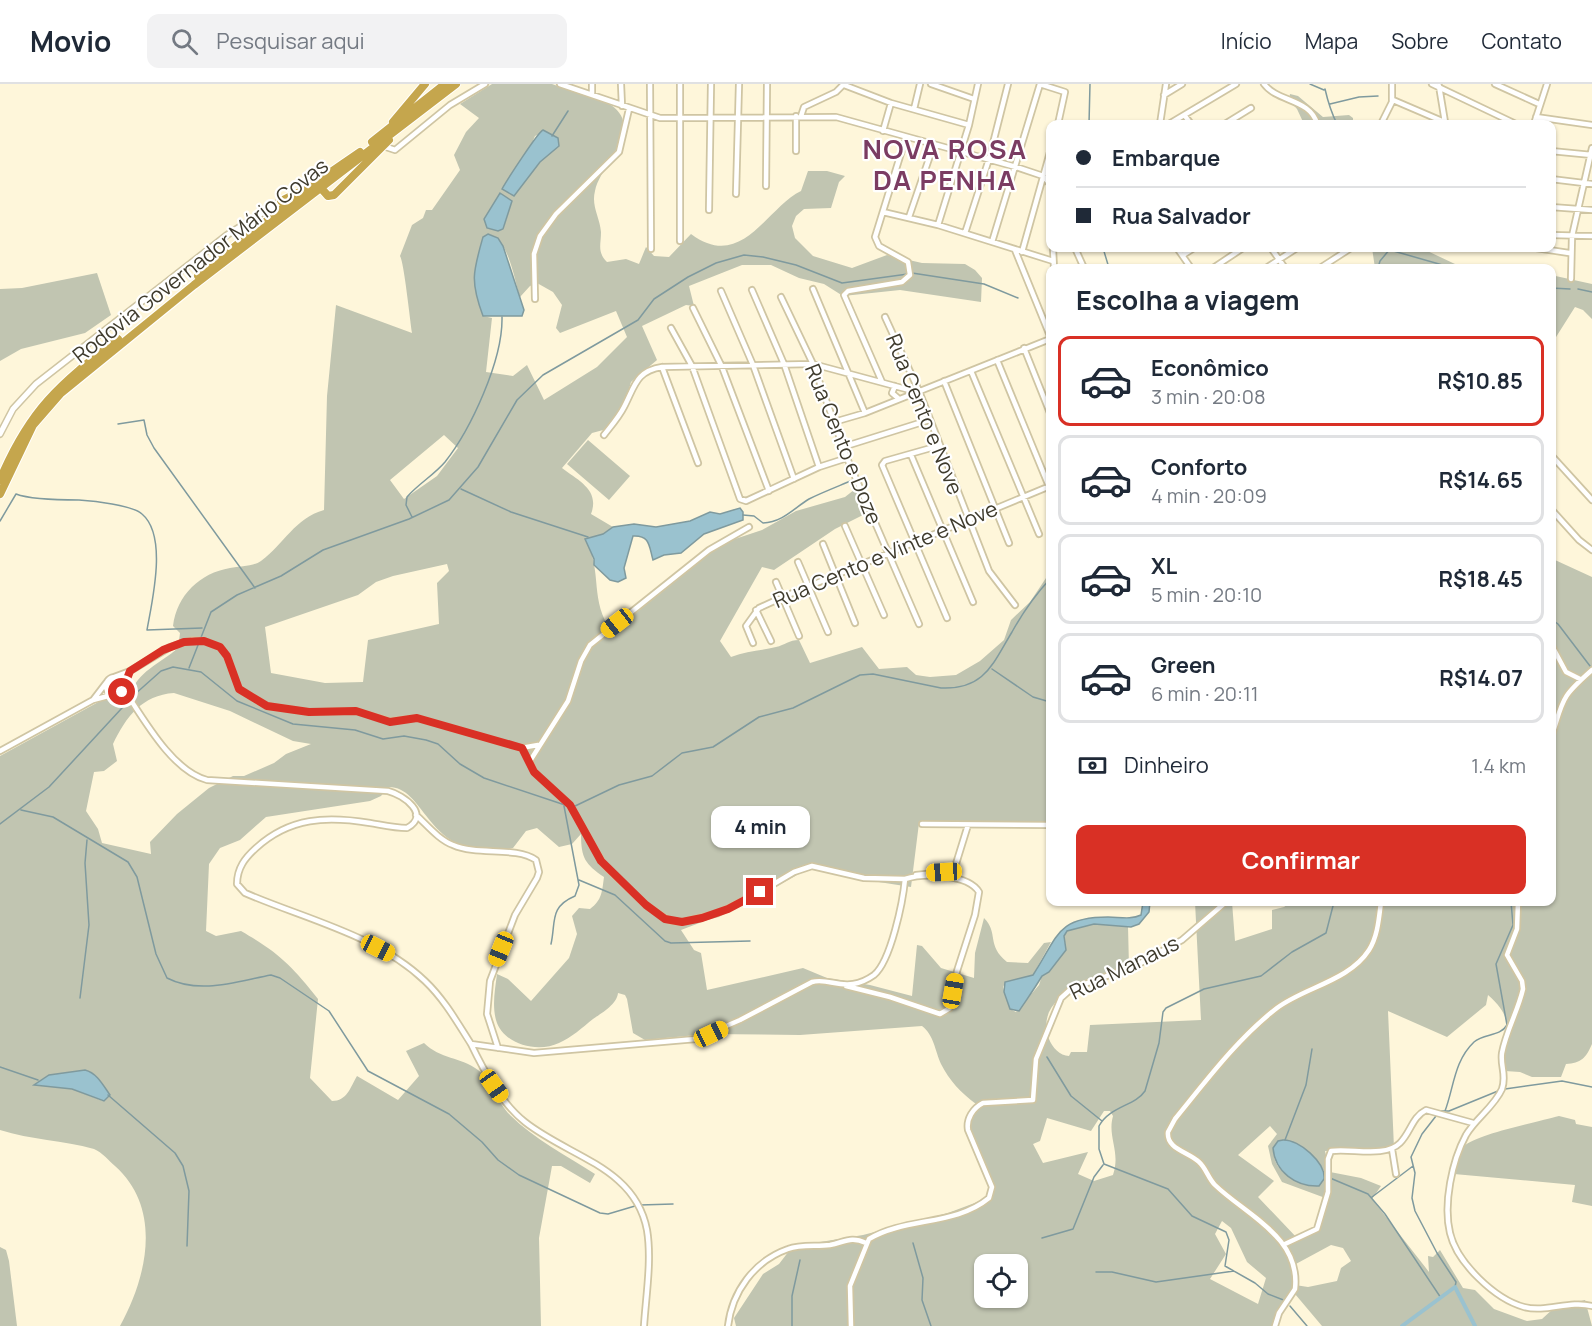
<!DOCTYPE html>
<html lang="pt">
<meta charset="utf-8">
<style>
:root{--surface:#fff;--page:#f2f2f3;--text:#1f2937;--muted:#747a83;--line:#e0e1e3;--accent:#d93025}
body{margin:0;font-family:Manrope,sans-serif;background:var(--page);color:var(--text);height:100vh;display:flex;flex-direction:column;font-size:22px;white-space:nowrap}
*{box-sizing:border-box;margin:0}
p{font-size:20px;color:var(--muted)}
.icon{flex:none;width:33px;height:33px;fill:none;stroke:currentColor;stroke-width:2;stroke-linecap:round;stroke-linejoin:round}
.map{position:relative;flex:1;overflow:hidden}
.panel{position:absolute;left:1046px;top:180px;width:510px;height:642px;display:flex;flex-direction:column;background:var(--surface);border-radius:12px;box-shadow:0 2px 4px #0004}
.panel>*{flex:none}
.banner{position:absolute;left:1046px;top:36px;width:510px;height:132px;border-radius:12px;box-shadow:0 2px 4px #0004;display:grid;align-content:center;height:132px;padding:0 30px;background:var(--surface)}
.controls{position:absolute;left:974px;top:1170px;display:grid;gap:12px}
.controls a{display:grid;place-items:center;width:54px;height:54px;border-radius:12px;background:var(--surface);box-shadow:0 2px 4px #0004;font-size:30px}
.end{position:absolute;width:27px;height:27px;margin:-14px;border:8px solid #d93025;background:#fff;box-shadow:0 0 0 3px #fff}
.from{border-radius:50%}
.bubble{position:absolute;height:42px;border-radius:12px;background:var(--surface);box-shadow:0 2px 4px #0004;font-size:20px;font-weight:700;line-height:42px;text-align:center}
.car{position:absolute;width:18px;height:36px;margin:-18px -9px;border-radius:8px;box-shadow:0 0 4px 2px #0007;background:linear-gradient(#f5c518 24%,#345 0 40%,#f5c518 0 76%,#345 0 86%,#f5c518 0)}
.banner b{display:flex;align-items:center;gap:21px;height:57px;font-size:22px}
.banner b+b{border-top:2px solid var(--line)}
.banner i{width:15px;height:15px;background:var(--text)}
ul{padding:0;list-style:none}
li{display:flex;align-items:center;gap:18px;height:90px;margin:0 12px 9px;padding:0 18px;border:3px solid var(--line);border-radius:12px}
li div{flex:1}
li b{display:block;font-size:22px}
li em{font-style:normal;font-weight:700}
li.current{border-color:var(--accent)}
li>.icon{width:54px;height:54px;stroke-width:1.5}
h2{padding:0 30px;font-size:27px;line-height:72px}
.pay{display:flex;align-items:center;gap:15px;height:66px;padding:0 30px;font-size:22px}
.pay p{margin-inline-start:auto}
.action{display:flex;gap:12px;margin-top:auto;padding:12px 30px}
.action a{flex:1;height:69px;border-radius:12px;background:var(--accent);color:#fff;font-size:24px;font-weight:700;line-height:69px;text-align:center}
header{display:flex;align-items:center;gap:36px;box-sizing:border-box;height:84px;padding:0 30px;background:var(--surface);border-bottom:2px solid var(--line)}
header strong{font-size:28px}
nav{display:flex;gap:33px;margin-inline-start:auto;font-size:21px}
.search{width:420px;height:54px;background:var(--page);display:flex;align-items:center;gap:15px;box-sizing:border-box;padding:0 21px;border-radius:12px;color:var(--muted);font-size:22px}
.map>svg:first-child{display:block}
</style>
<header>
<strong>Movio</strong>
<div class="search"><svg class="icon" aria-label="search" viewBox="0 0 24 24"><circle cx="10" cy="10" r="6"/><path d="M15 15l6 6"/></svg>Pesquisar aqui</div>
<nav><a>Início</a><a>Mapa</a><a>Sobre</a><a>Contato</a></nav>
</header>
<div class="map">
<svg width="1592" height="1242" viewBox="0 0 1592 1242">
<rect width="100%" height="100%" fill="#fef6da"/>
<path fill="#c1c5b1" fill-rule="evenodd" d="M492,0H552L611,21C645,45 601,79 595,107C591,122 600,134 601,148C601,161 597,168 607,178L626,175L639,180L646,163L654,172L669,173L691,150C742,188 766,124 801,107L808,87H827L845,92L839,98L831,124L804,125L796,132L792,142L795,154L813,172L852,184L887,171L922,179L965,180L975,186L982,194L981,218L900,206L843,212L824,200L799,194L771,181H742L689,202L694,222L686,221L642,242L657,276L631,298L625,320L607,345L592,349L562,384C579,397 600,406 591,430L613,443L603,450L586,455C603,490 589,516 612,548L697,480L696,477L726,458L762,446L796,427L845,413L859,402L869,428L835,445L774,486L762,483L720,557L731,573C746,567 761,567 776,563C785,561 789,556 799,556L810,579L862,563L879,585L907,583L916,591L930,593L956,591L980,577L1004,556L1011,536L1030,518L1050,488V740L919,739L911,803L840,792L813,782L736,825L681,846L694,866L701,869L707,906L803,884L827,894L870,901L912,912L917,861L922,862L941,884L974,894L975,869L984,834C999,849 986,861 1007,878L1028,879L1044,859L1051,858L1033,891L1005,899L1003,903L1010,925L1016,928L1039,901L1042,892L1049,888L1066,866L1064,852L1067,847L1094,840L1128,842L1129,883C1100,893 1032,909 1049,955C1052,963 1060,972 1069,972L1071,968H1087L1090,941L1201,936L1195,818H1232L1235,857L1272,845V826L1284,823L1291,818H1551V528L1553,526L1551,522V481L1555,476L1592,493V960C1586,974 1581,979 1566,980L1561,993H1532L1520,988L1505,987C1492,955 1526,944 1488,911L1486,921L1447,953L1388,927L1394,1064L1325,1067L1330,1088L1361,1094L1381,1102L1372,1115L1429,1188L1428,1172L1433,1173L1440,1166L1463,1204L1475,1206L1494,1225L1527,1237L1542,1235L1554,1224L1585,1216L1592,1242H1322L1295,1210L1278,1228L1276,1242H736L734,1234L763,1190L779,1180L789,1167L802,1161L863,1151L948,1129L988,1114L994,1104L967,1041L976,1020C961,1009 949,996 941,980C935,967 934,951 922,942L800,951L707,950L645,956L633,949L627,915L625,911L618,909C617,920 602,929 593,935C583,943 571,954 559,959C538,969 503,961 496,936C492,921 495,906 497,890L508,895L531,917L569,874L577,850L572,832L579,824L590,825C602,816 602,808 604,793C585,780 581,774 581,750L572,760L559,763L537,744L526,747L513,764C426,782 428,702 388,703L381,712L370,717L266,733L240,756L220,764L209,780L206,847L216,852L241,847C279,869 291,881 318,915L310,994L332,1017C347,1017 350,1004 357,992L398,1016L419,992L406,967L424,959C440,975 461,973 478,986C493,998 497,1018 510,1031C534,1055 567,1072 595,1090L590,1099L561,1082H552L539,1154L541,1242H120C147,1193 163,1125 115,1082C109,1077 102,1068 94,1065C63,1056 31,1056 0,1046V672L102,616L130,612C136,588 161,579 178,564L180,549L173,542C177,511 200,489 230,484C240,482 252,483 261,477C284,460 295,434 324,426L327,312L336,221L412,249C410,236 404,178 400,172L412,141L423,134L426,126H432L460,86L454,71L466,48L479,34L460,20ZM546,47L559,62L548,69L516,107L506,99L527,71L535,52ZM500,110L510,123L503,146L484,135ZM488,150C509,154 514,196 520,213L530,202L537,199L553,208L562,221L556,244L560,249L616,227L627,253L597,283L544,316L527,281L513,292L486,288L492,234L483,232L481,162L483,153ZM444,351L458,364L437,392L404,415L390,396ZM447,480L449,487L437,499L439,540L368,556L363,598L325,599L271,589L265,543L358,511L376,498L393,492ZM174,609L230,627L293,657L311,660L286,670L274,679L244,692H233L209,704L177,730L150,758L151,770L102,759L98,745L86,727L94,688L104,687L117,677L113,660C126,633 142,611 174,609ZM85,986C101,990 102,1003 103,1017L72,1005L35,1001L49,991ZM1104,1027H1110L1113,1032C1107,1053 1121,1067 1113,1091L1094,1097L1078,1090L1088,1068L1043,1079L1033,1060L1040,1057L1047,1034L1091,1047ZM1270,1042L1277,1050L1268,1062L1272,1080L1282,1098L1328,1115L1317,1147L1298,1155L1258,1113L1274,1097L1238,1071ZM1275,1061L1310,1070L1325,1088L1314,1102C1295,1098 1268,1086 1275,1061ZM1222,1137L1231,1144L1247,1178L1266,1194L1258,1220L1210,1195L1226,1170L1215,1150ZM1331,1161L1343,1164L1351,1177L1341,1184L1337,1197L1308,1203L1295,1201L1294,1181ZM984,1180H1017V1214H984Z
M1290,10L1298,12L1323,33L1349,31L1353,34V40H1304L1297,25L1289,16Z
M1372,164H1421L1455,180L1475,184H1375Z
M97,189L111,231L85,249L21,265L0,277V205L22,204Z
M1551,191L1592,200V235L1583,226L1575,223L1551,261Z
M588,356L630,392L609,416L567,380Z
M1559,1032L1575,1036L1576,1040L1592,1043V1122L1572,1118L1575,1101L1454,1090C1456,1082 1456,1070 1463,1063C1476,1050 1538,1038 1559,1032Z
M0,1163L6,1166L9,1177L17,1242H0Z"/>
<path fill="#9ac2cf" stroke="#7f9a9e" stroke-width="1.5" d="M543,46L558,54L559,62L540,78L514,112L502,105C507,96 538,48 543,46Z
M500,109L512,117L503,145L498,147L487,144L484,135Z
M488,150L498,154L503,162L524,226L522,232H483C470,197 473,188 483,153Z
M740,424L743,428V436L704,450L681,469L664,471L653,476C649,462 650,451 633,452L624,484L626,494L618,498L610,496L594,481V475L585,455L603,450L613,443L634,440L656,443L690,437L710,428L720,430Z
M1143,818H1150L1149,828L1139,840L1131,843L1094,840L1067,847L1064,852L1066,866L1049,888L1042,892C1035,904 1027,915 1019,927L1010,925L1004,908L1005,898L1033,891C1058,853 1056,833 1108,833C1119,833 1131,836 1141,831Z
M85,986C97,989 103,1001 110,1011L104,1017L72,1005L34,1001L49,991Z
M1283,1056C1299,1055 1326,1079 1324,1095L1319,1102C1296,1103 1275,1088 1273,1064L1278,1057Z"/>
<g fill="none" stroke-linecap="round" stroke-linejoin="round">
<path stroke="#7f9a9e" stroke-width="1.5" d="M1310,0L1324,6
M1325,5C1328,18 1331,28 1337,40
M1330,20L1359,13L1378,12
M1089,40L1090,0
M552,52L568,27
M1103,164L1109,184
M1383,164L1453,184
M1378,184L1380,177L1390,165
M912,189L984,200L1018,214
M1551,204L1570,205
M1578,205L1592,208
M118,340L144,336L147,351L154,364L255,504
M461,405L511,428L588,453
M743,431L754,432L763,439C783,438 794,424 809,415C823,408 839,402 853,396
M412,433L406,421L407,413C418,400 434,391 445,378C471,345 503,276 502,233
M0,437L16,410C32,416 61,416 79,416C93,417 132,421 142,430C168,452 152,517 147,546L202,544
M1551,535L1558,540L1590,582
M189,584L211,528L237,511L281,492L323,466L409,435L449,416L478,383L517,316L543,291L638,236L654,215L688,193L716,179L744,171L763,173L796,181L842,199L908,190
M992,585L1033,613L1050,618
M573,723L619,701L652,692L682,669L713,663L759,633L793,624L860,591L873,590L941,604C985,606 993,579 1012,548C1022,530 1036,510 1050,495
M21,726L53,733L128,778L137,793L156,870L167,894C200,911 238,897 271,891L280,894L329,927L368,987L449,1030L482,1058L498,1076L519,1091L600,1129L608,1130L635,1122
M0,740L49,703L134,611L161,587L173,583L201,588L237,617L293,640L355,646L383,655L404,652L426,656L438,660L460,680L484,694L568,722
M579,796L615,811L665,857L671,859L750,857
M551,860C556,838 549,823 575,812L579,801L564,722
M80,914L89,841L85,779L87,756
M1047,973L1071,1012L1102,1037
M0,983L38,996
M1505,1005L1562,997L1592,1003
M108,1011L175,1069L183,1082L189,1107L187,1162
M1440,1027H1449L1498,1007
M1445,1027C1454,1003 1454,977 1474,958C1484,949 1500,953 1507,941L1496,880L1513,841L1511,818
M1436,1032L1422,1050L1411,1073L1415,1089L1412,1114L1415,1127L1437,1169L1456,1198L1455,1203
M1285,1056L1306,1001L1312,965
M1330,1094L1368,1110L1385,1130L1441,1214
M1372,1113L1413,1082
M640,1121L673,1120
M1042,1154L1073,1145L1094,1093L1103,1081
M913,1159L923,1194L922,1216L931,1242
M1096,1188H1112L1156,1198L1234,1187
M1286,1217L1268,1210L1255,1199L1225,1182L1229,1156L1226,1148L1192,1132L1168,1105L1104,1080L1099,1065V1042C1110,1022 1135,1022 1145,1007L1159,959L1163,928L1166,924L1204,905L1261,892L1292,868L1326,849L1334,818
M1290,1222L1307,1242
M792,1242V1212L800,1176"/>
<path stroke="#9ac2cf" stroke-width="4" d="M1402,1242L1455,1203L1475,1242"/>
<g stroke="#cfc5a3" stroke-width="8">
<path id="minor" d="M560,0L660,34L836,33L1016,83L1043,92L1050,100
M592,0V11
M621,0L622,22
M650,0L651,165
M931,0L974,15
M1040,0L1065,8L1058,40
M1264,0C1277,18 1311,15 1317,40
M1432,0L1516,40
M1495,0L1539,20
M844,1L891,19L969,41
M1439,2L1445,38
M1164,11L1182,0
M1393,16L1449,40
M914,25L920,0
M801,32L804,23L836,8L844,0
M1185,32L1191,40
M1536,33L1592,41
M1160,40L1166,0
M1169,40L1236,0
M1225,40L1251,24
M1381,40L1392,18V0
M1534,40L1547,0
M883,47L891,19
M383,62L395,66L450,21L485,0
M796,67V32
M1551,67L1592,71
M1551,95L1592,100
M766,102L767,0
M736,110L739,0
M1551,123L1592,126
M709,126L711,0
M883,128L938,141L1053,177
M909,133L934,60
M938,141L969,41L978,0
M965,149L989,75L1008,0
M1551,151L1592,152
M680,157V0
M992,158L1040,0
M1053,164L1054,184
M1075,164L1084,184
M1177,164L1191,184
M1271,164L1285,184
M1536,164L1569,169
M1015,166L1050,252
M1022,168L1050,68
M1183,171L1194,164
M1213,184L1243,164
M1266,184L1297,164
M1320,184L1351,164
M1571,195L1572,152L1592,64
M813,205L865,329
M752,206L784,280L819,383
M721,207L753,281L794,395
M781,213L813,280L847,374L919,540
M535,215L534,170L540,152L556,130L619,68L629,25
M693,224L722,283L769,407
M885,233L919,307L989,487L1015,521
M671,244L692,282L740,415L746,417L819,383L847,374
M1024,264L1050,329
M997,276L1050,405
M662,283L698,379
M971,287L1039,450
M944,297L1009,459
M882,298L844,211L848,207L902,198L910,191L908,178L879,162L875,153L906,53
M895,302L892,309L899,315
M834,338L865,329L1050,255
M604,351C611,342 619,333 624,323C635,302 636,287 662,283L813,280L917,308
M938,362L885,377L882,381L947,534
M843,363L929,336
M911,371L973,518
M1551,371L1592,416
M1551,425L1579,456L1592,466
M845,442L884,531
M823,460L855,539
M798,478L828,548
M776,498L799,552
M756,526L771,557
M753,559L746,542L759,524L783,513L1050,402
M1551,560L1566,588L1580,595
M114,593L130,587L170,563L192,556L204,557L220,563L227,572L239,605L267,622L309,628L356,627L390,637L417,634L521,664L538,661
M106 602a9 9 0 1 1 18 0a9 9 0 1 1-18 0Z
M123,604C143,634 172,687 207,696L388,707C404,711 431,731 407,744C394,744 382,741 370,739C327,732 290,733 256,764C245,774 237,784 237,800L245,809C305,835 377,851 425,897C444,915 457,938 471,960L534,969L696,955L740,936L812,898C826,894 838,903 853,900C860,899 867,896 874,891C891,877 903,817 905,795L864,794L812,782L794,788L760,808L718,829L682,838L670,837L646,821L604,781L570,721L534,688L530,677L568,617L581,577L590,561L709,466L749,443
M93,616L106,599
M1551,654C1564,615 1559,615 1592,586
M0,667L93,616L112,611
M416,731C427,741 439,756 453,761C478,772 515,762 536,776L539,788L537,794L515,831L490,897L487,930L498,964
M922,740L1050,741
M916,791L944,788L955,783L968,741
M1518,818L1517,845L1507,871L1522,897L1523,905C1518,927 1506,947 1502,969C1500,982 1507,991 1502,1005C1494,1023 1476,1034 1466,1051C1452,1077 1443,1120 1450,1149C1457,1179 1495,1215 1524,1223C1546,1229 1569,1216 1592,1222
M846,902L890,913L940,930L950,924L957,887L975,831L979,808C968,790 924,789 905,795
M471,960C484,987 501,1019 525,1038C569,1073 635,1083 647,1146C652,1176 646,1211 644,1242
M1392,1065L1396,1090
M1285,1160L1317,1145L1328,1108V1075L1331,1067C1351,1064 1385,1074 1400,1059C1411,1048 1412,1033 1426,1026L1473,1039
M728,1242C732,1208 754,1177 788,1165C801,1160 817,1163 830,1161C845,1158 851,1152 866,1159
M851,1242L850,1202L869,1155C906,1133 955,1142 989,1114L992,1103L968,1046C966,1035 973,1024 983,1019L1033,1016L1036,975L1061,914L1071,905L1137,881L1182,856L1226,818
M1275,1242L1279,1229L1295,1205C1301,1153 1246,1131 1215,1101C1208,1094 1206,1084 1199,1078C1189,1068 1166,1065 1168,1048L1175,1035C1206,997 1238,954 1277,924C1305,903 1349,897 1369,866C1378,852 1379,833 1381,818"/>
</g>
<g stroke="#cfc5a3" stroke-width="8">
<path id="tertiary" d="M0,350L13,325L36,300L227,151L281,117"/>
</g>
<g stroke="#fff" stroke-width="10">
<path id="motorway" d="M393,38L425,0
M372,58L445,0
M321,104L328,112L334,111L389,56
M281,117L297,109
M198,192L309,103L360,68
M0,396C30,325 59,301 118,255
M0,410L33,341L60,310L194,201L456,0"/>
</g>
<use href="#minor" stroke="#fff" stroke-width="4.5"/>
<use href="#tertiary" stroke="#fff" stroke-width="5"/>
<use href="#motorway" stroke="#c5a64d" stroke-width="8"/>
</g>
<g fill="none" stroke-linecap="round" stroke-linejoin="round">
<path stroke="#d93025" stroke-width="8" d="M122,608L130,587L163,566L184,558L204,557L220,563L227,572L239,605L267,622L309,628L356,627L390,638L417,634L522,664L534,688L570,721L601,777L646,821L665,835L682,838L702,834L728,825L760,808"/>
</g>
<g text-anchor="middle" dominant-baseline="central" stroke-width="4.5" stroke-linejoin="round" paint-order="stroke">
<g font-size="21" fill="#3f3b2d" stroke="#fff">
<text transform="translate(200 176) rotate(-38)">Rodovia Governador Mário Covas</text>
<text transform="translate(925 330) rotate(68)">Rua Cento e Nove</text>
<text transform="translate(844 360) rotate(68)">Rua Cento e Doze</text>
<text transform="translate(885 470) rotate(-23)">Rua Cento e Vinte e Nove</text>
<text transform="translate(1124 883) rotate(-26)">Rua Manaus</text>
</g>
<g font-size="27" font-weight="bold" letter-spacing="1.5" fill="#7b3c62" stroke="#fff">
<text x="945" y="64">NOVA ROSA<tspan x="945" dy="31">DA PENHA</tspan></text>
</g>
</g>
</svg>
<div class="controls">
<a><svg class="icon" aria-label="locate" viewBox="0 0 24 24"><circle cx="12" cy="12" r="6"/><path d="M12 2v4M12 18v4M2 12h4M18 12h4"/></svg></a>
</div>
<i class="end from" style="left:122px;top:608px"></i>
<i class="end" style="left:760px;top:808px"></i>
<div class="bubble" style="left:711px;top:722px;width:99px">4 min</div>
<i class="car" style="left:617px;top:539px;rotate:232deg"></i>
<i class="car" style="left:944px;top:788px;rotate:267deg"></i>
<i class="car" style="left:378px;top:864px;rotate:117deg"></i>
<i class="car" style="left:501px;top:865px;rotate:202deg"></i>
<i class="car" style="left:953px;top:907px;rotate:10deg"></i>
<i class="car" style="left:711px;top:950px;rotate:65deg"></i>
<i class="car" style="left:494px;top:1002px;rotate:145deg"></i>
<div class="banner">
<b><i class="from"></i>Embarque</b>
<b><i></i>Rua Salvador</b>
</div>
<section class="panel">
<h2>Escolha a viagem</h2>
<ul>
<li class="current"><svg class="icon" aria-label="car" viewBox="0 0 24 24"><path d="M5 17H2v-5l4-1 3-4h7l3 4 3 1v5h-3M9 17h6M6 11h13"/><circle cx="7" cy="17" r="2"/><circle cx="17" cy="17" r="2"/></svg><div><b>Econômico</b><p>3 min · 20:08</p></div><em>R$10.85</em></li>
<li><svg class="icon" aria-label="car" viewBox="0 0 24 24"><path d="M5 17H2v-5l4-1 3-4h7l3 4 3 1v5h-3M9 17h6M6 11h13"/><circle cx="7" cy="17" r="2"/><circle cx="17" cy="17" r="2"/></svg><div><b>Conforto</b><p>4 min · 20:09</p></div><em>R$14.65</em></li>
<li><svg class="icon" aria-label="car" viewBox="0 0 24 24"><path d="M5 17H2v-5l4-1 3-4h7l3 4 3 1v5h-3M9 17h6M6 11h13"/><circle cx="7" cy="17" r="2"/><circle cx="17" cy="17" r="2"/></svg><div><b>XL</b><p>5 min · 20:10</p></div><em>R$18.45</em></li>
<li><svg class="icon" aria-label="car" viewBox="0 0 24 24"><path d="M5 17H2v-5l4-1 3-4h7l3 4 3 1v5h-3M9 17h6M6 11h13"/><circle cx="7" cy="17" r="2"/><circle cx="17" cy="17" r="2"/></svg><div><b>Green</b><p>6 min · 20:11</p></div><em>R$14.07</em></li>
</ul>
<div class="pay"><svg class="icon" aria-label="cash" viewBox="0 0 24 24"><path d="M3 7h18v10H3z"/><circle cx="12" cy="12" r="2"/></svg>Dinheiro<p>1.4 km</p></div>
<div class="action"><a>Confirmar</a></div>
</section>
</div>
